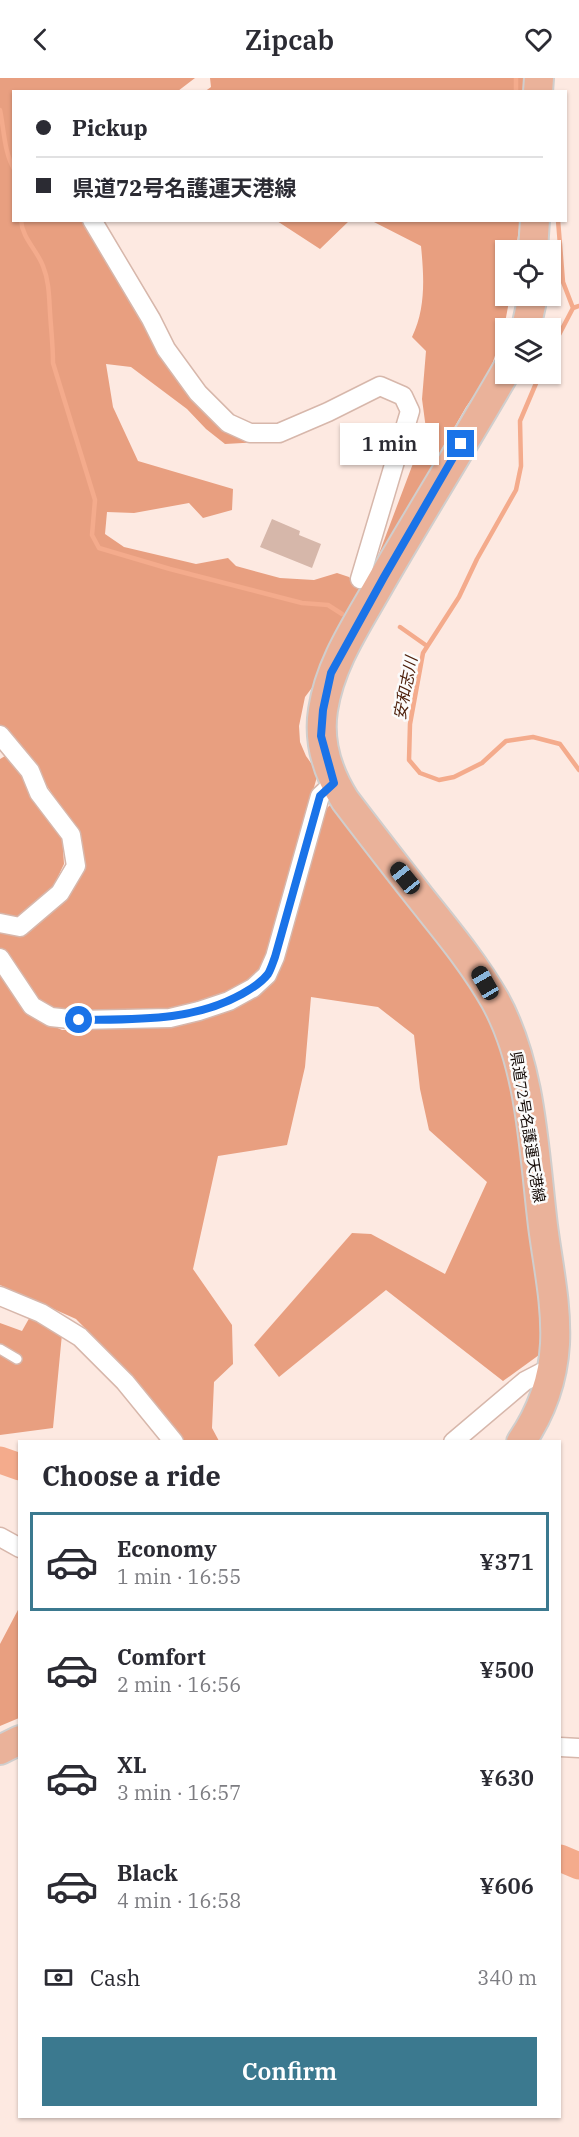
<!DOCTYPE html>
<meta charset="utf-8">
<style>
:root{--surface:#fff;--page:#f7f7f7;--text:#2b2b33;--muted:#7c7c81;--line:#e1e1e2;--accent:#3b798f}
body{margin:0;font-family:"IBM Plex Serif","Noto Sans JP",serif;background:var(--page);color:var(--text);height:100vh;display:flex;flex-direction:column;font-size:22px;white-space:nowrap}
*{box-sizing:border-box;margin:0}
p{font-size:20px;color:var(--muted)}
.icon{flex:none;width:33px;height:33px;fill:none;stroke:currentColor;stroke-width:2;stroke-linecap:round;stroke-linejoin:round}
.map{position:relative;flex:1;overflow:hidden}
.panel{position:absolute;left:18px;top:1362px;width:543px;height:678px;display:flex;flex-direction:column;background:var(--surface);border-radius:0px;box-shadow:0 2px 4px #0004}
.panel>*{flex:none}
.banner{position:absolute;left:12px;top:12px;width:555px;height:132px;border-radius:0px;box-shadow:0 2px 4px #0004;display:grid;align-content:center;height:132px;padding:0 24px;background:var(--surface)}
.fabs{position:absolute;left:495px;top:162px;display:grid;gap:12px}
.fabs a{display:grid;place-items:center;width:66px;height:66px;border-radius:0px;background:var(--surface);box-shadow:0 2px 4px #0004;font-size:30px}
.end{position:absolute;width:27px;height:27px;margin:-14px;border:8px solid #1a73e8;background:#fff;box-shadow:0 0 0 3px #fff}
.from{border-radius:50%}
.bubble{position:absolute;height:42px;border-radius:0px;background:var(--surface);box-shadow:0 2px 4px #0004;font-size:20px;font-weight:600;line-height:42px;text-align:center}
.car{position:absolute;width:18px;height:36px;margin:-18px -9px;border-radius:8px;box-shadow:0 0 4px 2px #0007;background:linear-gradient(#222 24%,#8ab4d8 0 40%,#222 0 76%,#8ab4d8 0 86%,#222 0)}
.banner b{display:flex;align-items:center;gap:21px;height:57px;font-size:22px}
.banner b+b{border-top:2px solid var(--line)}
.banner i{width:15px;height:15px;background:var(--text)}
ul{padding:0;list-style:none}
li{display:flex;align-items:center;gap:18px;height:99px;margin:0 12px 9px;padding:0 12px;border:3px solid transparent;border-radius:0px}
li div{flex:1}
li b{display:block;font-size:22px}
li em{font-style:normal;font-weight:600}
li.selected{border-color:var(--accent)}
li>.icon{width:54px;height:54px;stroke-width:1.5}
h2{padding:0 24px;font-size:27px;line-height:72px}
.pay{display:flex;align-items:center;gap:15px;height:66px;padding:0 24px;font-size:22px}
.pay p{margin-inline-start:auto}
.button{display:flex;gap:12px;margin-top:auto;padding:12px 24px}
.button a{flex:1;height:69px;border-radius:0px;background:var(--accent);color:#fff;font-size:24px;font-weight:600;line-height:69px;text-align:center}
header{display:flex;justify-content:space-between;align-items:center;height:78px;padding:0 24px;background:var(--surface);font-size:27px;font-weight:600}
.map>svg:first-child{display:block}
</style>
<header><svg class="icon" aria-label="back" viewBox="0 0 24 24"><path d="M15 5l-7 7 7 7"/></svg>Zipcab<svg class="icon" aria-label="heart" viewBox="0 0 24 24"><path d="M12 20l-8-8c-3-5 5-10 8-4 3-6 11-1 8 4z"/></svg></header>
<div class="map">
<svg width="579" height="2059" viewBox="0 0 579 2059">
<rect width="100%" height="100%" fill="#fde9e1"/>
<path fill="#e89f80" d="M0,0H195L178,13L14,14V142L82,143L180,304L219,345L275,363L225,366L206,351L187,331L131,289L106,286L113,329L138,383L233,411L232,432L203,440L189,425L134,435L107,434L105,456L124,469L196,486L228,480L236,488L280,500L314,502L337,495L349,499L362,514L317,603L305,619L299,648L300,664L306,678L318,695L264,889L257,898L230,917L169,933L83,935L55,932L38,925L0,871V852L81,794L67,738L43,702L0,649Z
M210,0H526L525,14H204L211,9Z
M277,143L349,142V143L320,171Z
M372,143H520L516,172H506V218H510L504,250L489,296L466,329L374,489L426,351L422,321L426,273L412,259C426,230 424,199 421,168Z
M5,678L24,698L31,719L62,757L64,786L51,813L19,841L0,836V681Z
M333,724L417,839L474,909L507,984L534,1148L545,1256L539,1277L503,1303L386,1212L279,1299L254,1267L352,1155L371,1156L445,1196L487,1104L429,1052L420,1011L414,957L378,929L311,919L305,989L287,1067L218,1078L193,1191L232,1247L233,1286L214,1304L212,1350L219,1363H182L134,1300L76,1241L0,1207V891L27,936L62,952L162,950L229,933L271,902L284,880L324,733Z
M31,1237L62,1256L53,1350L0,1357V1245L22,1253Z
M19,1530V1640L0,1648V1566Z"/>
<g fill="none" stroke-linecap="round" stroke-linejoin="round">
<path stroke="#f4ab8c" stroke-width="4.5" d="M516,14V0
M0,32C4,51 4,74 14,91
M21,142C22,160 37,172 43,188C49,203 49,218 50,234C51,251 53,267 53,285L95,422L92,457L99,470L170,491L302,525L328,527L342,536
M558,142L563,204L573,230
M550,274L573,230L579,228
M540,296L520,343L521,388L516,412L477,481L459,519L423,575L410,646L409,682L420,695L439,702L454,699L482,685L506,663L533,659L560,666L579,692
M400,549L427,568"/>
<path stroke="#f4ab8c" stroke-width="27" d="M0,1382L20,1389
M560,1780L579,1788"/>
</g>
<path fill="#d6b7aa" d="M272,441L300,453L299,457L321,466L312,490L260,469Z"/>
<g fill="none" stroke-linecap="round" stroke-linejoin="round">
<g stroke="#d7b7ab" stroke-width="12">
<path id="lane" d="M0,1271L17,1281"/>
</g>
<g stroke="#d7b7ab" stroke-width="21">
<path id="street" d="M92,142L151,241L166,271L198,315L228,345L250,355H279L328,334L380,308L403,318L410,333L360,501
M0,657L30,693L39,715L71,757L76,788L60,815L20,849L0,845
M0,880L32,928L51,939L79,942L170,940L199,933L229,923L253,910L267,897L275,879L320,718L334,705
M0,1218L41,1235L80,1259L125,1304L174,1364
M453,1364L525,1303L552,1289
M0,1459L20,1470
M560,1669L579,1670"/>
</g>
<g stroke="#d0cecd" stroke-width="32">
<path id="primary" d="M538,14L539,0
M533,172L535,142
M526,250L533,218
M506,293C465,364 422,433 381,504C358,545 330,585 323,632C318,664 328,695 345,722C370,755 395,787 420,819C447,853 474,885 495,922C532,989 534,1074 543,1148C548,1187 557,1227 555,1266C553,1301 541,1335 521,1364
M0,1672L20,1662"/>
</g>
<use href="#lane" stroke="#fff" stroke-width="9"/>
<use href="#street" stroke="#fff" stroke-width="18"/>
<use href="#primary" stroke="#eab29a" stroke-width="28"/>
</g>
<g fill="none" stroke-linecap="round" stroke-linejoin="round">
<path stroke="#1a73e8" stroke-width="8" d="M79,942C135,941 192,944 242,916C251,911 262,904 268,896C271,891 273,884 275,879L320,718L334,705L321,658L323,632L331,595L384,499L461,366"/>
</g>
<g text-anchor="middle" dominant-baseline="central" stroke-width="5" stroke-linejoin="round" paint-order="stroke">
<g font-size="15" fill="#130905" stroke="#fbfbfb">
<text transform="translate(528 1049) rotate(81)">県道72号名護運天港線</text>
</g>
<g font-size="16" font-style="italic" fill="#4f210c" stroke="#fbfbfb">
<text transform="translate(405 610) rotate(-79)">安和志川</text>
</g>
</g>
</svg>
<div class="fabs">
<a><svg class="icon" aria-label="locate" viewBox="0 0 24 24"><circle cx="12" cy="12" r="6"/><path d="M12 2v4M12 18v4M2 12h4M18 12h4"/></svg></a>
<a><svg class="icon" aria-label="layers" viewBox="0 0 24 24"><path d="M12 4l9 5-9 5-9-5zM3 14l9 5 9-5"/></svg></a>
</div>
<i class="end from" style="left:79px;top:942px"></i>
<i class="end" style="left:461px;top:366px"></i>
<div class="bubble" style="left:340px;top:345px;width:99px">1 min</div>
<i class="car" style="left:405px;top:800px;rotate:321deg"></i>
<i class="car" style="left:485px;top:905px;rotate:330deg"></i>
<div class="banner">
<b><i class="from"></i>Pickup</b>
<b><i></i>県道72号名護運天港線</b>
</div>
<section class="panel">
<h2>Choose a ride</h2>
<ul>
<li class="selected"><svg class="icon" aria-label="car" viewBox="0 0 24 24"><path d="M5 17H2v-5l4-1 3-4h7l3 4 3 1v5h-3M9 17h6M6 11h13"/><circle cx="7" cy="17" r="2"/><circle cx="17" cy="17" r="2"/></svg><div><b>Economy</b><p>1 min · 16:55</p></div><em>¥371</em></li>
<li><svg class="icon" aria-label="car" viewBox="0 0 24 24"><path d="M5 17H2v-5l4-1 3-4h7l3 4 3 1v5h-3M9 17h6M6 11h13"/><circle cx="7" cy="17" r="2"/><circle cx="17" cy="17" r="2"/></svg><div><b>Comfort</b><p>2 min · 16:56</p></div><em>¥500</em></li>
<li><svg class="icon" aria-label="car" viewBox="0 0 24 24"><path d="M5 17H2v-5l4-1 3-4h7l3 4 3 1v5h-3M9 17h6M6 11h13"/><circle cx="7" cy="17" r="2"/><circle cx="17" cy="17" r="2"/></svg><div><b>XL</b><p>3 min · 16:57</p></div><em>¥630</em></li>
<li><svg class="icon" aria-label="car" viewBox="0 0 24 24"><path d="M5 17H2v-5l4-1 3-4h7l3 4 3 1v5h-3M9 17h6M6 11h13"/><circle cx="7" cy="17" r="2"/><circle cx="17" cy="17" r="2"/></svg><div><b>Black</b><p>4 min · 16:58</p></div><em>¥606</em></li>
</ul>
<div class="pay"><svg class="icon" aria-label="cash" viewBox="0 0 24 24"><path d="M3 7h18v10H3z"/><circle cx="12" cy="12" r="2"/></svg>Cash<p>340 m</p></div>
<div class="button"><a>Confirm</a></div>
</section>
</div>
